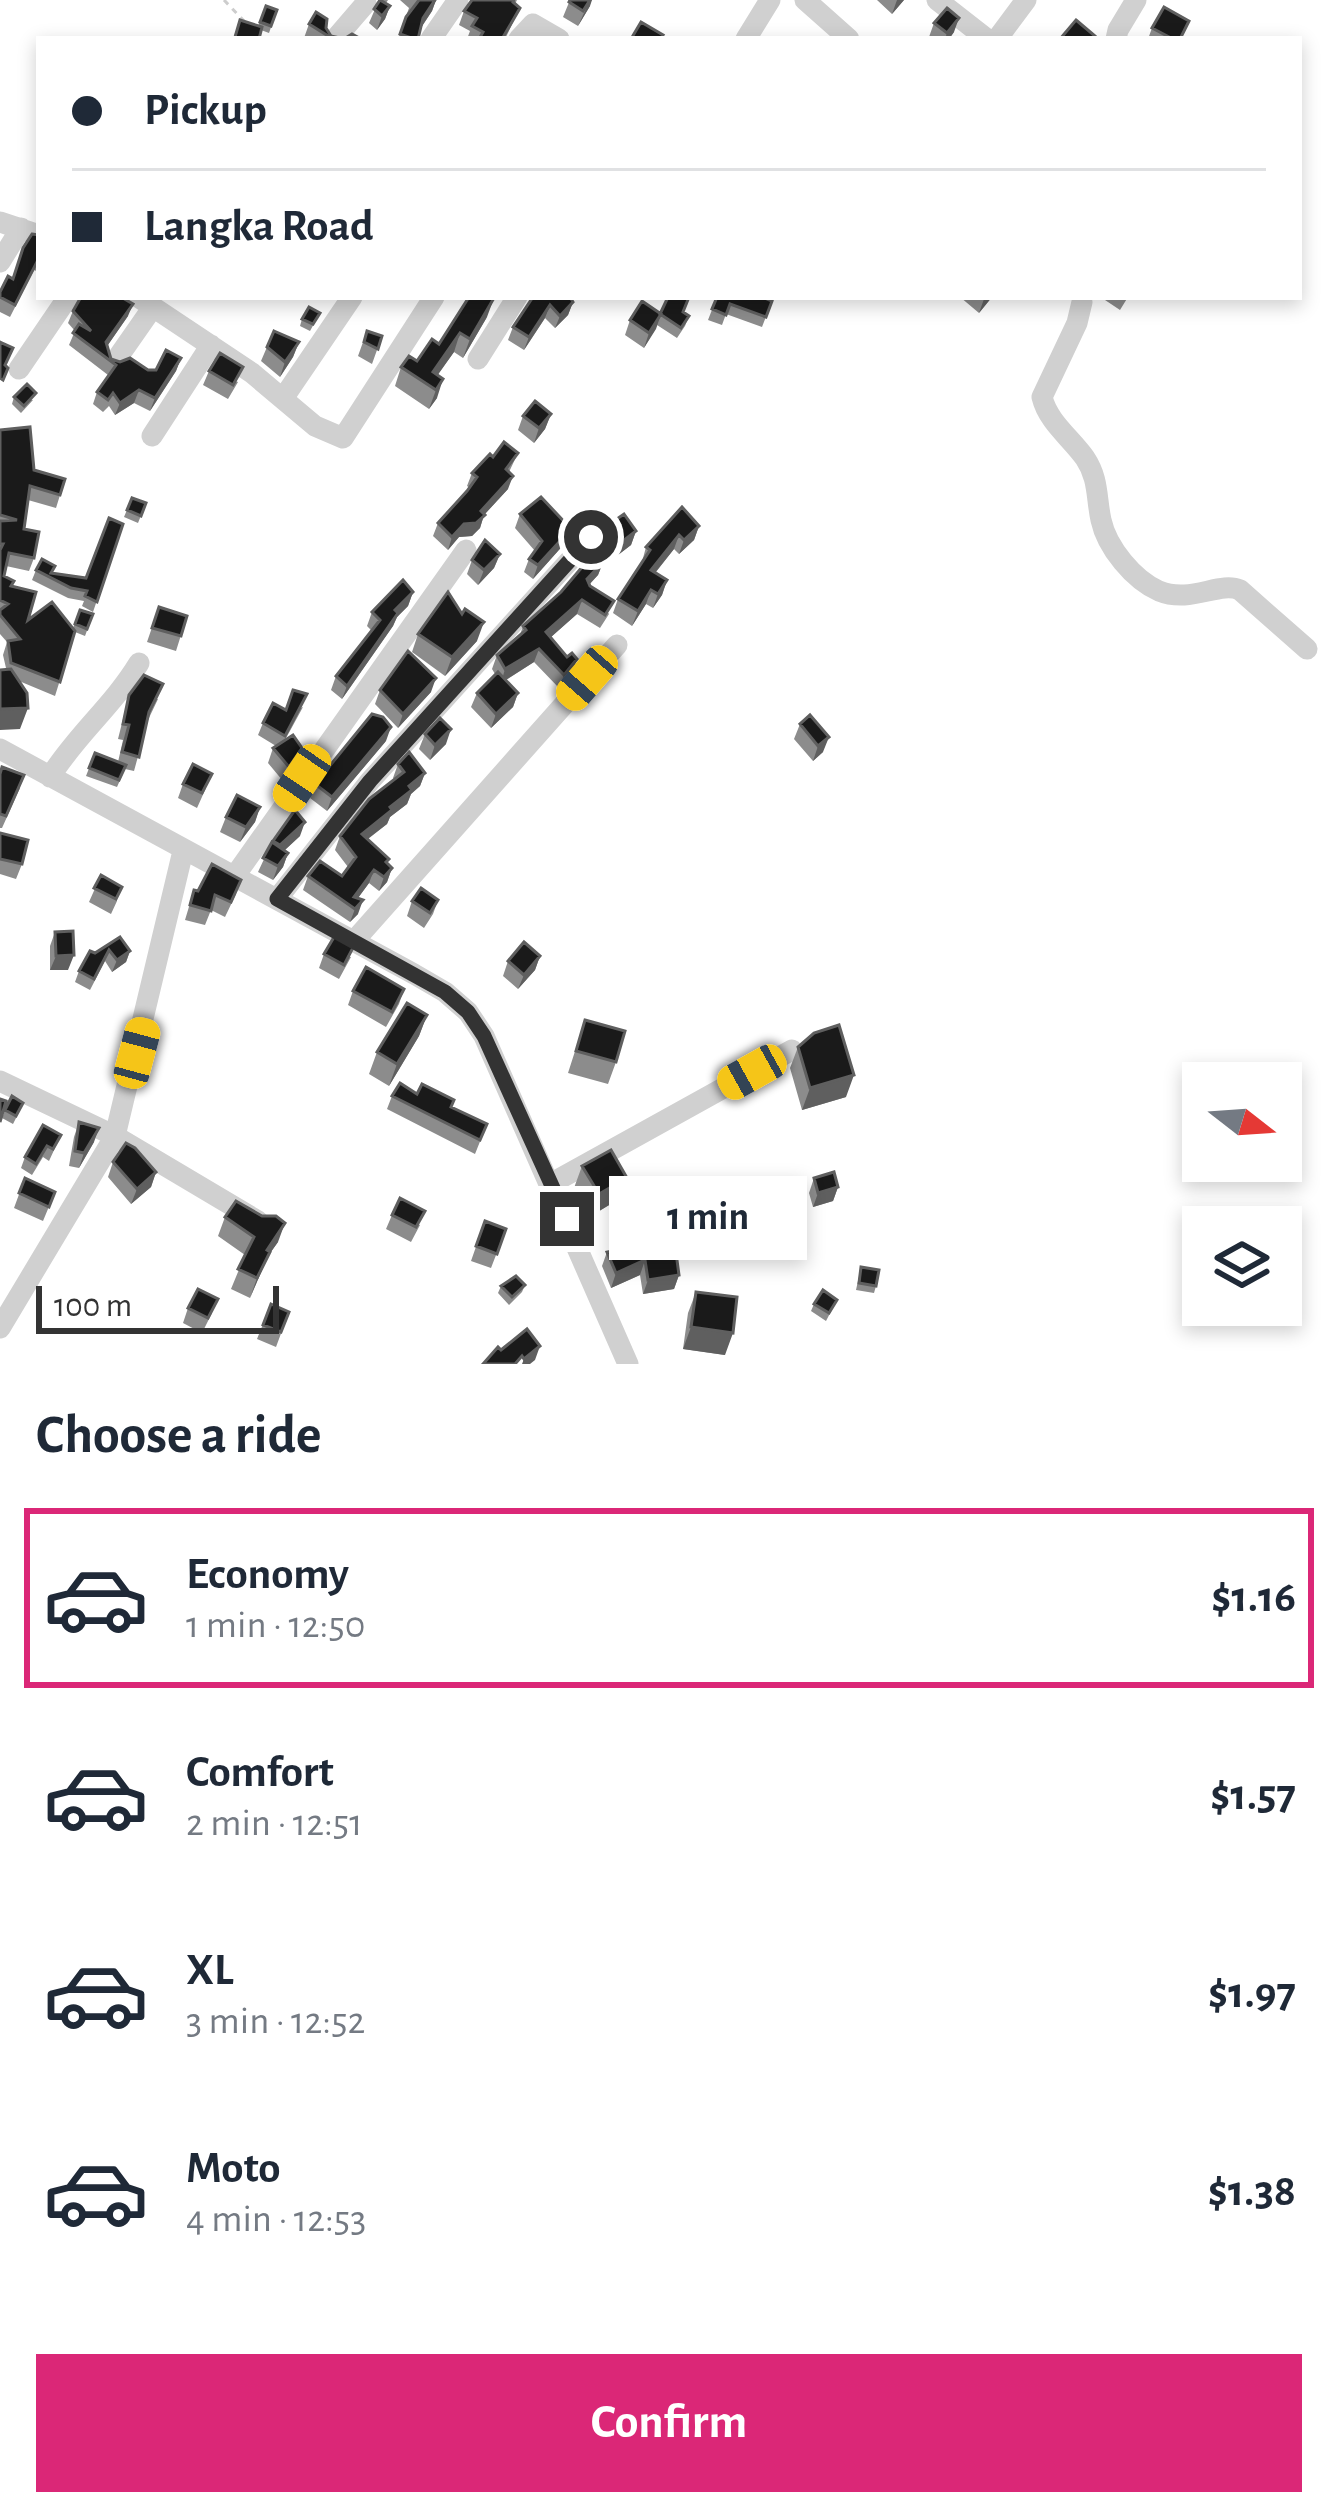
<!DOCTYPE html>
<meta charset="utf-8">
<style>
:root{--surface:#fff;--page:#f2f2f3;--text:#1f2937;--muted:#747a83;--line:#e0e1e3;--accent:#db2777}
body{margin:0;font-family:"Alegreya Sans",sans-serif;background:var(--page);color:var(--text);height:100vh;display:flex;flex-direction:column;font-size:45px;white-space:nowrap}
*{box-sizing:border-box;margin:0}
p{font-size:39px;color:var(--muted)}
.icon{flex:none;width:66px;height:66px;fill:none;stroke:currentColor;stroke-width:2;stroke-linecap:round;stroke-linejoin:round}
.map{position:relative;height:1364px;overflow:hidden}
.side{display:flex;flex-direction:column;background:var(--surface);flex:1}
.side>*{flex:none}
.guide{position:absolute;left:36px;top:36px;width:1266px;height:264px;border-radius:0px;box-shadow:0 6px 18px #0003;display:grid;align-content:center;height:264px;padding:0 36px;background:var(--surface)}
.needle{width:78px;rotate:107deg}
.buttons{position:absolute;left:1182px;top:1062px;display:grid;gap:24px}
.buttons a{display:grid;place-items:center;width:120px;height:120px;border-radius:0px;background:var(--surface);box-shadow:0 6px 18px #0003;font-size:60px}
.scale{position:absolute;left:36px;bottom:30px;width:243px;box-sizing:border-box;padding-left:12px;border:6px solid #333;border-top:0;font-size:33px;line-height:42px;white-space:nowrap;color:#333;-webkit-text-stroke:9px #fff;paint-order:stroke}
.end{position:absolute;width:54px;height:54px;margin:-27px;border:15px solid #333;background:#fff;box-shadow:0 0 0 6px #fff}
.from{border-radius:50%}
.bubble{position:absolute;height:84px;border-radius:0px;background:var(--surface);box-shadow:0 6px 18px #0003;font-size:39px;font-weight:700;line-height:84px;text-align:center}
.car{position:absolute;width:36px;height:72px;margin:-36px -18px;border-radius:15px;box-shadow:0 0 9px 3px #0007;background:linear-gradient(#f5c518 24%,#345 0 40%,#f5c518 0 76%,#345 0 86%,#f5c518 0)}
.guide b{display:flex;align-items:center;gap:42px;height:114px;font-size:45px}
.guide b+b{border-top:3px solid var(--line)}
.guide i{width:30px;height:30px;background:var(--text)}
ul{padding:0;list-style:none}
li{display:flex;align-items:center;gap:36px;height:180px;margin:0 24px 18px;padding:0 12px;border:6px solid transparent;border-radius:0px}
li div{flex:1}
li b{display:block;font-size:45px}
li em{font-style:normal;font-weight:700}
li.selected{border-color:var(--accent)}
li>.icon{width:108px;height:108px;stroke-width:1.5}
h2{padding:0 36px;font-size:54px;line-height:144px}
.action{display:flex;gap:24px;margin-top:auto;padding:24px 36px}
.action a{flex:1;height:138px;border-radius:0px;background:var(--accent);color:#fff;font-size:48px;font-weight:700;line-height:138px;text-align:center}
.map>svg:first-child{display:block}
</style>
<div class="map">
<svg width="1338" height="1364" viewBox="0 0 1338 1364">
<rect width="100%" height="100%" fill="#fff"/>
<g fill="none" stroke-linecap="round" stroke-linejoin="round">
<path stroke="#cdcdcd" stroke-width="3" stroke-dasharray="6 6" stroke-linecap="butt" d="M224,0L244,21"/>
<path stroke="#d0d0d0" stroke-width="21" d="M805,0L849,39
M937,0L987,39
M335,39L366,3
M431,39L458,0
M519,39L533,24L559,39
M746,39L770,0
M997,39L1026,0
M1116,39L1118,30L1136,0
M0,222L39,235
M0,262L21,228
M138,297L252,373L315,426L343,438L434,297
M1082,302L1077,323L1042,397C1048,422 1071,438 1085,458C1099,479 1096,497 1101,520C1107,548 1134,580 1159,591C1191,604 1219,581 1240,590L1307,649
M478,359L517,297
M116,360L153,307
M19,369L68,297
M284,397L352,297
M152,436L211,345
M0,749L414,974L445,992L468,1012L484,1036L628,1364
M50,777C77,734 113,706 139,663
M234,877L466,550
M277,899L370,781L591,537
M354,941L617,645
M0,1081L115,1136L258,1221
M552,1183L792,1050
M0,1328L115,1136L183,851"/>
</g>
<path fill="#8c8c8c" d="M379,0H388L386,3L390,6L385,19L377,30L369,23Z
M400,0H436L432,11L421,28L418,39H398L409,8Z
M517,0L515,4L520,8L505,39H467L470,31L459,25L464,11Z
M570,0L590,6L578,26L563,17Z
M877,0H904L892,14Z
M266,6L277,10L269,33L261,30L259,39H233L240,20L258,26Z
M934,23L954,32L949,39H931L929,37Z
M309,24L326,28L331,36L361,39H305L304,38Z
M1152,28L1182,39H1148Z
M39,235V272L34,270L10,317L0,312V292L13,279Z
M533,297L570,299L573,302L568,315L555,328L545,318L524,350L508,340L513,327Z
M717,297L772,301L762,327L726,314L722,325L708,320Z
M960,297H992L979,313Z
M1106,297H1128L1120,310L1105,300Z
M73,311L128,316L107,346L111,359L148,370H156L181,358L176,371L150,411L134,403L115,415L109,406L103,412L93,404L97,392L108,375L69,345L75,331L68,323Z
M683,312L689,316L685,326L677,338L657,325L644,348L625,335L630,320L660,314Z
M320,313L310,331L300,326L302,319Z
M487,317L463,358L454,352L437,375V398L429,409L395,386L401,367L417,361L439,344Z
M367,331L382,336L372,364L358,356Z
M299,342L293,357L280,377L261,361L267,347Z
M209,371L238,382L228,399L203,385Z
M14,397L33,400L21,413L12,404Z
M551,414L545,429L534,443L518,430L523,416Z
M0,430L34,470L65,479L56,508L28,500L24,529L34,558L29,571L6,566L4,576L12,586L28,620L73,628L80,610L93,614L85,636L75,632L55,696L19,681L20,729L3,655L7,642L0,634Z
M518,453L509,472L508,489L484,515L480,528L472,536L459,537L448,550L433,536L438,523L470,488L467,486L472,473L493,457Z
M132,498L146,503L138,523L124,517Z
M520,514L571,529L566,542L533,579L524,572L529,559L535,551L515,528Z
M123,524L93,612L82,606L84,601L68,598L32,580L36,570L86,578Z
M699,526L694,540L679,554L674,549L656,572L667,580L662,595L653,608L646,604L632,626L613,613L618,599L642,562L646,547Z
M636,531L631,545L605,565L603,563L598,575L589,585L609,614L600,628L577,614L551,637L572,673L559,688L534,662L506,680L518,693L513,707L491,728L471,707L477,693L495,674L492,669L497,655L520,635L523,626L600,559L596,554L601,539Z
M500,554L494,568L478,585L467,574L472,560Z
M413,592L408,606L397,617L393,626L342,699L331,690L336,676L372,631L367,626L372,612Z
M159,607L187,616L176,651L147,642Z
M418,634L477,641L445,676L412,652Z
M380,690L431,692L398,728L375,704Z
M129,695L158,699L148,720L134,771L125,769L117,787L86,776L95,753L118,762L123,740L118,739Z
M303,707L285,740L302,748L296,763L283,781L268,763L273,748L276,746L258,735L263,723Z
M800,724L823,752L813,761L794,739Z
M425,734L446,744L430,760L419,749Z
M386,741L327,811L310,798L315,784Z
M398,764L425,773L420,786L411,794L407,804L390,817L387,824L368,839L392,868L387,882L379,891L369,883L358,898V914L350,922L303,890L308,876H342L348,867L335,850L340,836L395,780L393,778Z
M0,774L20,788L2,828H0Z
M183,784L206,788L197,808L178,798Z
M260,807L255,822L240,842L220,832L226,817Z
M0,833L22,864L16,879L0,874Z
M300,836L285,850L288,853L283,867L273,880L258,872L272,842Z
M101,875L117,901L111,914L89,902Z
M194,890L236,894L225,917L211,910L205,925L185,920Z
M438,900L433,914L424,928L407,916L412,901Z
M55,932L68,970H50V946Z
M120,937L130,951L126,962L112,972L105,961L90,990L75,982L79,971Z
M324,954L351,957L339,979L319,968Z
M540,956L535,970L518,989L503,976L508,961Z
M404,989L399,1004L386,1027L348,1005L353,991Z
M427,1015L419,1036L389,1086L369,1074L377,1052Z
M585,1020L616,1062L608,1084L568,1073Z
M798,1047L846,1097L802,1110L790,1068Z
M417,1094L487,1124L475,1154L387,1109L392,1096Z
M5,1110H20L13,1124L2,1118Z
M79,1122L94,1142L79,1168L69,1166L74,1137Z
M61,1135L49,1161L43,1157L32,1175L21,1168L25,1157Z
M113,1162L156,1172L151,1187L131,1204L108,1177Z
M582,1166L627,1178L619,1199L591,1216L574,1188Z
M25,1178L55,1192L43,1221L14,1208Z
M814,1178L838,1187L833,1201L813,1207L809,1193Z
M392,1215L420,1225L411,1242L386,1229Z
M225,1217L278,1242L268,1256L250,1298L231,1289L245,1255L218,1236Z
M485,1221L506,1229L491,1268L471,1261Z
M674,1238L679,1275L674,1289L643,1294L640,1275L611,1288L602,1266L607,1252Z
M861,1267L876,1286L874,1293L856,1290Z
M525,1285L522,1292L509,1305L498,1293L501,1286Z
M696,1292L725,1355L683,1349L688,1313Z
M837,1300L826,1321L811,1311L814,1304Z
M271,1304L289,1312L276,1347L257,1339Z
M188,1308L212,1313L202,1333L183,1323Z"/>
<path fill="#5f5f5f" d="M436,0L432,11L418,32L423,18Z
M590,0H592L590,6L578,26Z
M897,0H904L892,14Z
M390,6L385,19L377,30L382,16Z
M959,18L954,32L949,39H945L947,33Z
M985,297H992L979,313L984,299Z
M494,298L487,317L463,358L470,339Z
M573,302L568,315L555,328L560,316Z
M133,304L128,316L101,355L106,342Z
M550,305L545,318L524,350L529,337Z
M661,314L656,329L644,348L649,333Z
M460,333L454,352L430,386L433,372Z
M299,342L293,357L280,377L285,362Z
M181,358L176,371L150,411L155,398Z
M443,379L437,398L429,409L436,390Z
M139,390L134,403L115,415L120,403Z
M551,414L545,429L534,443L539,428Z
M513,476L508,489L484,515L480,528L472,536L459,537L448,550L452,537L464,524L481,511Z
M699,526L694,540L679,554L684,540Z
M571,529L566,542L533,579L538,565Z
M636,531L631,545L605,565L610,551Z
M679,535L674,549L646,584L651,570Z
M500,554L494,568L478,585L484,570Z
M603,562L598,575L582,592L587,579Z
M667,580L662,595L653,608L658,594Z
M651,590L646,604L632,626L638,611Z
M413,592L408,606L397,617L393,626L342,699L347,686L395,610Z
M582,600L577,614L542,645L546,632Z
M484,622L477,641L445,676L452,657Z
M539,649L534,662L501,683L505,669Z
M577,659L572,673L559,688L564,675Z
M436,678L431,692L398,728L403,714Z
M518,693L513,707L491,728L496,714Z
M28,708L20,729L0,730V709Z
M391,727L386,741L327,811L332,797Z
M451,729L446,744L430,760L435,745Z
M829,737L823,752L813,761L818,746Z
M302,748L296,763L283,781L289,767Z
M425,773L420,786L411,794L407,804L390,817L387,824L357,847L362,834L390,807L409,786Z
M260,807L255,822L240,842L246,827Z
M305,822L300,836L275,859L280,845Z
M288,853L283,867L273,880L278,866Z
M392,868L387,882L379,891L384,877Z
M374,870L369,883L352,906L354,897Z
M363,900L358,914L350,922L355,909Z
M130,951L126,962L112,972L117,960Z
M74,955L68,970H50L56,956Z
M540,956L535,970L518,989L524,975Z
M427,1015L419,1036L389,1086L397,1064Z
M854,1075L846,1097L802,1110L810,1088Z
M99,1128L94,1142L79,1168L84,1153Z
M156,1172L151,1187L131,1204L137,1189Z
M627,1178L619,1199L591,1216L599,1194Z
M838,1187L833,1201L813,1207L818,1193Z
M285,1223L278,1242L268,1256L250,1298L267,1250Z
M645,1260L640,1275L611,1288L616,1273Z
M679,1275L674,1289L643,1294L648,1280Z
M691,1327L733,1333L725,1355L683,1349Z
M540,1346L535,1360L530,1364H522L524,1359Z"/>
<path fill="#1a1a1a" stroke="#5f5f5f" stroke-width="3" d="M380,0L390,6L382,16L374,9Z
M419,0H435L423,18L418,39H414L400,34L406,17Z
M472,0H514L513,2L520,8L502,39H479L483,32L472,26L477,18L464,11Z
M570,0H590L583,11L569,2Z
M266,6L277,10L271,26L260,22Z
M1164,7L1189,21L1180,39H1173L1152,28Z
M947,8L959,18L947,33L934,23Z
M316,12L327,19L326,28L331,36L344,39L352,34L361,39H333L309,24Z
M240,20L262,27L259,39H241L235,37Z
M1076,20L1095,36L1093,39H1060Z
M641,22L663,35L660,39H631Z
M32,234L39,235V258L15,305L0,297V292L8,276L13,279L23,248Z
M81,297H121L133,304L106,342L111,359L120,362L130,358L148,370H156L166,350L181,358L155,398L139,390L120,403L113,393L108,400L97,392L116,365L73,333L79,324L91,331L73,311Z
M469,297L494,298L470,339L460,333L433,372L443,379L436,390L401,367L409,356L417,361L432,339L439,344Z
M533,297H570L573,302L560,316L550,305L529,337L513,327Z
M668,297H689L683,312L689,316L681,328L660,314Z
M717,297H762L772,301L766,317L730,304L726,315L712,309Z
M642,301L661,314L649,333L630,320Z
M309,307L320,313L313,324L302,319Z
M274,331L299,342L285,362L267,347Z
M367,331L382,336L378,349L364,342Z
M0,342L13,348L5,365L8,368L3,380L0,378Z
M220,353L243,367L233,385L209,371Z
M27,384L36,393L24,406L14,397Z
M535,401L551,414L539,428L523,416Z
M30,427L34,470L65,479L60,495L30,486L24,529L39,532L34,558L9,553L4,576L14,581L11,586L36,592L28,620L52,602L75,631L60,682L11,663L8,641L20,639L0,615V610L8,604L0,600V550L3,544H0V521L17,520L0,515V430Z
M504,442L518,453L506,469L513,476L481,511L485,515L476,523L464,524L452,537L438,523L467,491L477,477L472,473L490,454L493,457Z
M541,497L571,529L538,565L529,559L542,541L520,514Z
M132,498L146,503L141,516L127,510Z
M682,507L699,526L684,540L679,535L651,570L667,580L658,594L651,590L638,611L618,599L650,550L646,547Z
M624,514L636,531L610,551L601,539L611,523Z
M109,518L123,524L97,602L85,596L87,591L71,588L36,570L42,559L55,566L51,573L86,578Z
M485,540L500,554L484,570L472,560Z
M594,553L603,562L587,579L590,586L614,601L605,615L582,600L546,632L567,657L572,653L577,659L564,675L539,649L505,669L497,655L526,630L523,626L561,592Z
M403,580L413,592L395,610L398,613L347,686L336,676L380,620L372,612Z
M448,592L462,614L465,609L484,622L452,657L418,634Z
M159,607L187,616L181,636L152,628Z
M80,610L93,614L87,629L75,624Z
M408,651L436,678L403,714L380,690Z
M11,669L27,693L28,708L0,709V670Z
M498,672L518,693L496,714L477,693Z
M144,675L163,684L149,712L139,757L122,752L129,725L123,724L129,695Z
M293,690L307,694L285,736L263,723L273,703L286,710Z
M372,714L383,717L391,727L332,797L315,784Z
M810,715L829,737L818,746L800,724Z
M440,718L451,729L435,745L425,734Z
M293,735L302,748L289,767L273,748Z
M409,752L425,773L409,786L412,790L390,807L392,810L362,834L389,859L386,862L392,868L384,877L374,870L354,897L363,900L355,909L308,876L320,861L342,876L356,857L340,836L369,799L404,772L398,764Z
M95,753L126,765L119,780L89,768Z
M193,764L212,774L202,793L183,784Z
M2,767L24,775L6,816L0,814V774Z
M237,795L260,807L246,827L226,817Z
M295,810L305,822L280,845L273,841Z
M0,833L28,840L22,864L0,859Z
M272,842L288,853L278,866L263,858Z
M212,864L241,880L231,902L215,895L211,911L190,905L194,890L198,891Z
M101,875L122,887L116,899L94,888Z
M421,888L438,900L430,913L412,901Z
M73,931L74,955L56,956L55,932Z
M337,932L356,942L344,965L324,954Z
M120,937L130,951L117,960L109,950L94,979L79,971L90,951L95,953Z
M524,942L540,956L524,975L508,961Z
M366,967L404,989L392,1012L353,991Z
M407,1003L427,1015L397,1064L377,1052Z
M585,1020L625,1031L616,1062L576,1051Z
M839,1025L854,1075L810,1088L798,1047L814,1033Z
M400,1083L417,1094L422,1084L454,1100L451,1107L487,1124L480,1140L392,1096Z
M12,1096L23,1103L16,1116L5,1110Z
M0,1099L6,1101L0,1122Z
M79,1122L99,1128L84,1153L75,1151Z
M43,1125L61,1135L53,1149L47,1146L36,1164L25,1157Z
M126,1143L135,1148L156,1172L137,1189L113,1162Z
M611,1150L627,1178L599,1194L582,1166Z
M834,1172L838,1187L818,1193L814,1178Z
M25,1178L55,1192L49,1207L19,1193Z
M400,1198L425,1211L416,1227L392,1215Z
M236,1201L262,1216H276L285,1223L267,1250L270,1252L257,1278L238,1269L254,1237L225,1217Z
M485,1221L506,1229L497,1254L476,1246Z
M674,1238L679,1275L648,1280L645,1260L616,1273L607,1252Z
M861,1267L879,1270L876,1286L859,1283Z
M516,1276L525,1285L512,1297L501,1286Z
M198,1289L218,1299L208,1318L188,1308Z
M823,1290L837,1300L829,1313L814,1304Z
M696,1292L737,1297L733,1333L691,1327Z
M271,1304L289,1312L281,1332L263,1325Z
M527,1329L540,1346L524,1359L522,1356L515,1364H483L498,1347L501,1350Z"/>
<g fill="none" stroke-linecap="round" stroke-linejoin="round">
<path stroke="#333" stroke-width="15" d="M567,1219L484,1036L468,1012L445,992L277,899L370,781L591,537"/>
</g>
</svg>
<div class="buttons">
<a><svg class="needle" viewBox="-14 -14 28 28"><path d="M0-13l5 13h-10z" fill="#e53935"/><path d="M0 13l5-13h-10z" fill="#747a83"/></svg></a>
<a><svg class="icon" aria-label="layers" viewBox="0 0 24 24"><path d="M12 4l9 5-9 5-9-5zM3 14l9 5 9-5"/></svg></a>
</div>
<div class="scale">100 m</div>
<i class="end from" style="left:591px;top:537px"></i>
<i class="end" style="left:567px;top:1219px"></i>
<div class="bubble" style="left:609px;top:1176px;width:198px">1 min</div>
<i class="car" style="left:587px;top:678px;rotate:221deg"></i>
<i class="car" style="left:302px;top:778px;rotate:214deg"></i>
<i class="car" style="left:137px;top:1053px;rotate:15deg"></i>
<i class="car" style="left:752px;top:1072px;rotate:241deg"></i>
<div class="guide">
<b><i class="from"></i>Pickup</b>
<b><i></i>Langka Road</b>
</div>
</div>
<section class="side">
<h2>Choose a ride</h2>
<ul>
<li class="selected"><svg class="icon" aria-label="car" viewBox="0 0 24 24"><path d="M5 17H2v-5l4-1 3-4h7l3 4 3 1v5h-3M9 17h6M6 11h13"/><circle cx="7" cy="17" r="2"/><circle cx="17" cy="17" r="2"/></svg><div><b>Economy</b><p>1 min · 12:50</p></div><em>$1.16</em></li>
<li><svg class="icon" aria-label="car" viewBox="0 0 24 24"><path d="M5 17H2v-5l4-1 3-4h7l3 4 3 1v5h-3M9 17h6M6 11h13"/><circle cx="7" cy="17" r="2"/><circle cx="17" cy="17" r="2"/></svg><div><b>Comfort</b><p>2 min · 12:51</p></div><em>$1.57</em></li>
<li><svg class="icon" aria-label="car" viewBox="0 0 24 24"><path d="M5 17H2v-5l4-1 3-4h7l3 4 3 1v5h-3M9 17h6M6 11h13"/><circle cx="7" cy="17" r="2"/><circle cx="17" cy="17" r="2"/></svg><div><b>XL</b><p>3 min · 12:52</p></div><em>$1.97</em></li>
<li><svg class="icon" aria-label="car" viewBox="0 0 24 24"><path d="M5 17H2v-5l4-1 3-4h7l3 4 3 1v5h-3M9 17h6M6 11h13"/><circle cx="7" cy="17" r="2"/><circle cx="17" cy="17" r="2"/></svg><div><b>Moto</b><p>4 min · 12:53</p></div><em>$1.38</em></li>
</ul>
<div class="action"><a>Confirm</a></div>
</section>
